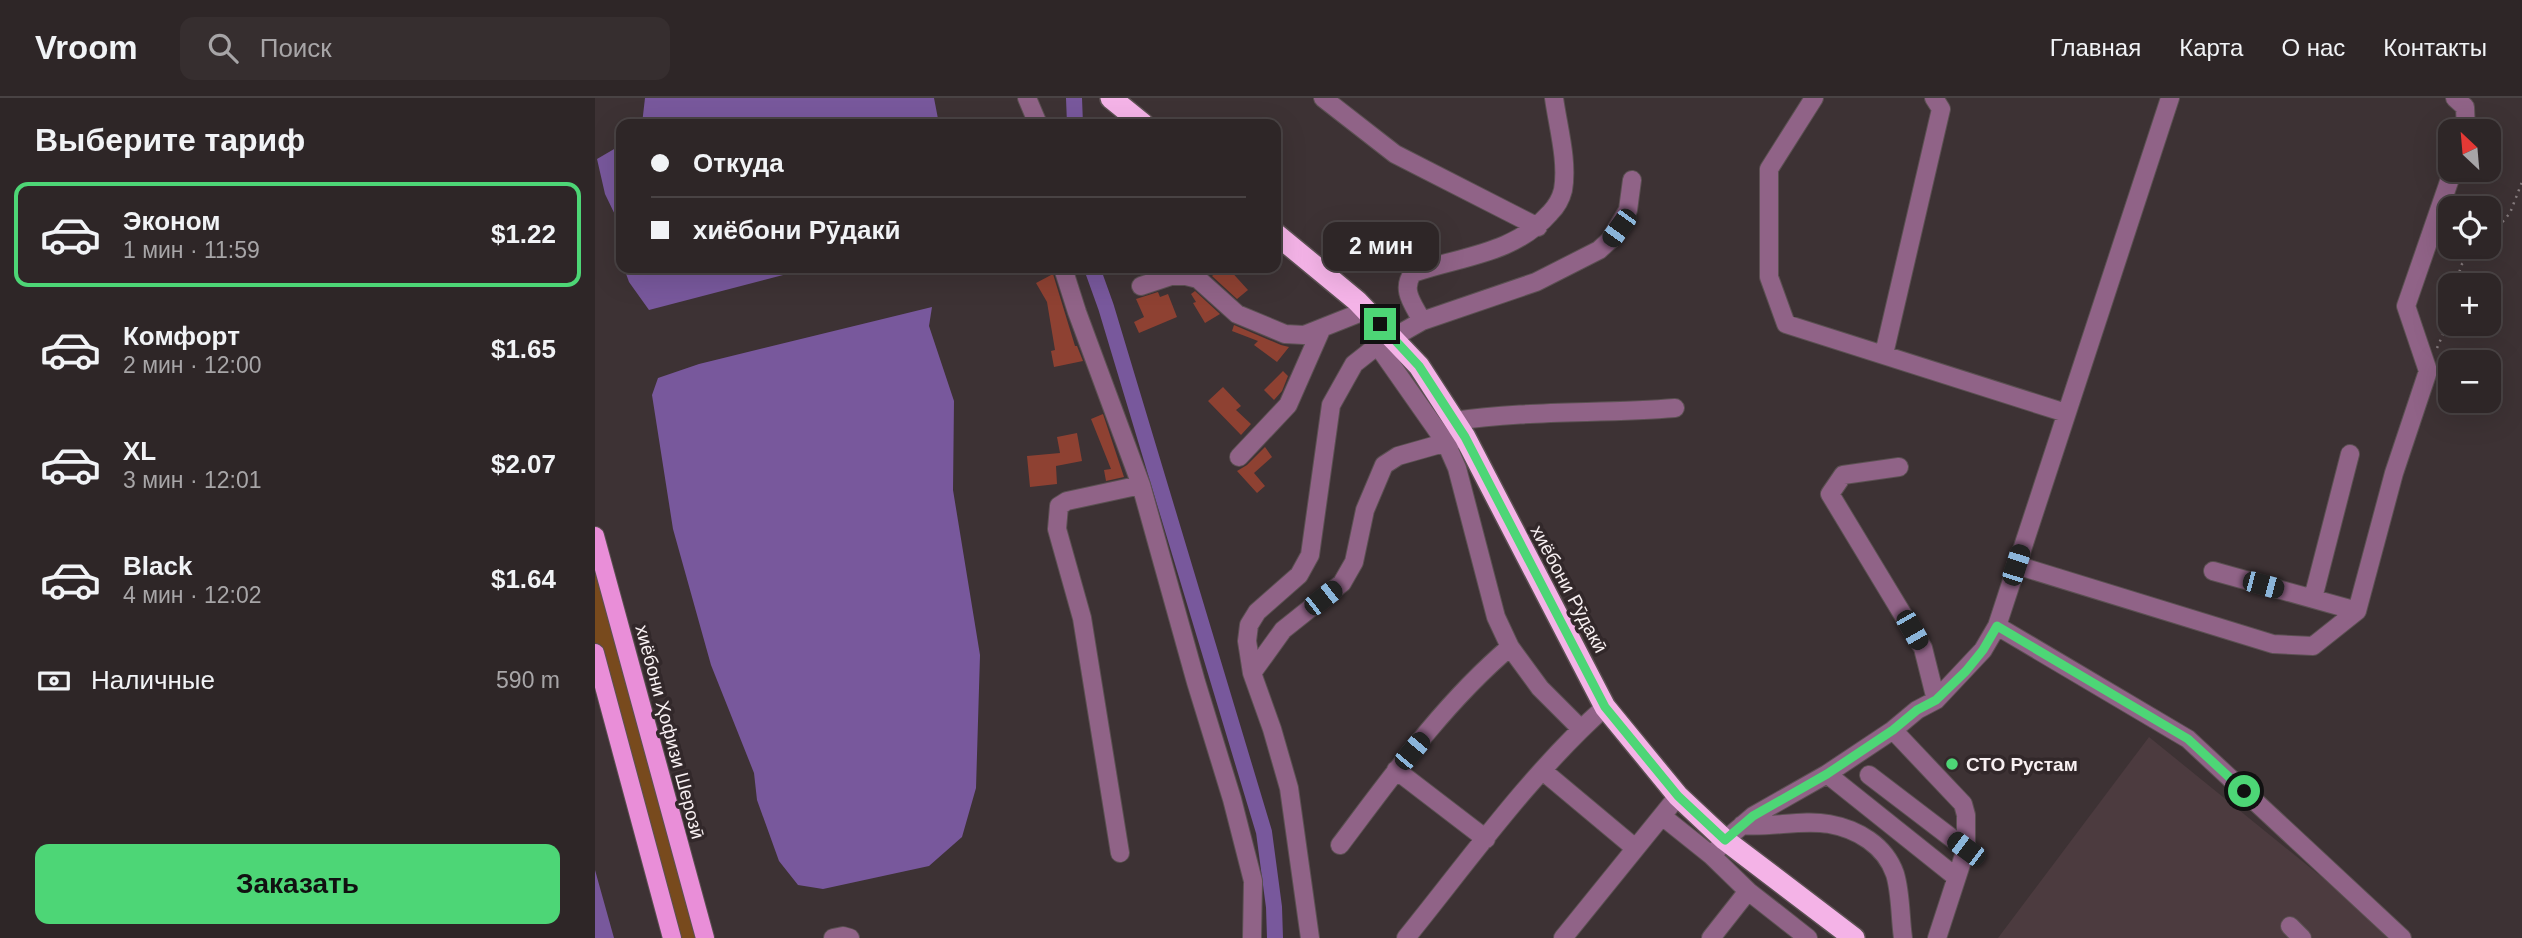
<!DOCTYPE html>
<html lang="ru">
<meta charset="utf-8">
<style>
:root{--surface:#2e2627;--page:#362e2f;--text:#f1f3f6;--muted:#a7a5a7;--line:#494344;--accent:#4dd676}
body{margin:0;font-family:Arial,sans-serif;background:var(--page);color:var(--text);height:100vh;display:flex;flex-direction:column;font-size:26px;white-space:nowrap}
*{box-sizing:border-box;margin:0}
p{font-size:23px;color:var(--muted)}
.icon{flex:none;width:38px;height:38px;fill:none;stroke:currentColor;stroke-width:2;stroke-linecap:round;stroke-linejoin:round}
.map{position:relative;flex:1;overflow:hidden}
.side{display:flex;flex-direction:column;background:var(--surface);width:595px}
.side>*{flex:none}
.guide{position:absolute;left:21px;top:21px;width:665px;height:154px;border-radius:14px;box-shadow:0 7px 28px #0002,0 0 0 2px var(--line);display:grid;align-content:center;height:154px;padding:0 35px;background:var(--surface)}
.needle{width:46px;rotate:334deg}
.fabs{position:absolute;left:1843px;top:21px;display:grid;gap:14px}
.fabs a{display:grid;place-items:center;width:63px;height:63px;border-radius:14px;background:var(--surface);box-shadow:0 7px 28px #0002,0 0 0 2px var(--line);font-size:35px}
.end{position:absolute;width:32px;height:32px;margin:-16px;border:9px solid #4dd676;background:#111;box-shadow:0 0 0 4px #111}
.from{border-radius:50%}
.bubble{position:absolute;height:49px;border-radius:14px;background:var(--surface);box-shadow:0 7px 28px #0002,0 0 0 2px var(--line);font-size:23px;font-weight:600;line-height:49px;text-align:center}
.car{position:absolute;width:21px;height:42px;margin:-21px -10px;border-radius:9px;box-shadow:0 0 5px 2px #0007;background:linear-gradient(#222 24%,#8ab4d8 0 40%,#222 0 76%,#8ab4d8 0 86%,#222 0)}
.guide b{display:flex;align-items:center;gap:24px;height:66px;font-size:26px}
.guide b+b{border-top:2px solid var(--line)}
.guide i{width:18px;height:18px;background:var(--text)}
ul{padding:0;list-style:none}
li{display:flex;align-items:center;gap:21px;height:105px;margin:0 14px 10px;padding:0 21px;border:4px solid transparent;border-radius:14px}
li div{flex:1}
li b{display:block;font-size:26px}
li em{font-style:normal;font-weight:600}
li.active{border-color:var(--accent)}
li>.icon{width:63px;height:63px;stroke-width:1.5}
h2{padding:0 35px;font-size:32px;line-height:84px}
.pay{display:flex;align-items:center;gap:18px;height:77px;padding:0 35px;font-size:26px}
.pay p{margin-inline-start:auto}
.action{display:flex;gap:14px;margin-top:auto;padding:14px 35px}
.action a{flex:1;height:80px;border-radius:14px;background:var(--accent);color:#111;font-size:28px;font-weight:600;line-height:80px;text-align:center}
header{display:flex;align-items:center;gap:42px;box-sizing:border-box;height:98px;padding:0 35px;background:var(--surface);border-bottom:2px solid var(--line)}
header strong{font-size:33px}
nav{display:flex;gap:38px;margin-inline-start:auto;font-size:24px}
.search{width:490px;height:63px;background:var(--page);display:flex;align-items:center;gap:18px;box-sizing:border-box;padding:0 24px;border-radius:14px;color:var(--muted);font-size:26px}
main{display:flex;flex:1;min-height:0}
.map>svg:first-child{display:block}
</style>
<header>
<strong>Vroom</strong>
<div class="search"><svg class="icon" aria-label="search" viewBox="0 0 24 24"><circle cx="10" cy="10" r="6"/><path d="M15 15l6 6"/></svg>Поиск</div>
<nav><a>Главная</a><a>Карта</a><a>О нас</a><a>Контакты</a></nav>
</header>
<main>
<section class="side">
<h2>Выберите тариф</h2>
<ul>
<li class="active"><svg class="icon" aria-label="car" viewBox="0 0 24 24"><path d="M5 17H2v-5l4-1 3-4h7l3 4 3 1v5h-3M9 17h6M6 11h13"/><circle cx="7" cy="17" r="2"/><circle cx="17" cy="17" r="2"/></svg><div><b>Эконом</b><p>1 мин · 11:59</p></div><em>$1.22</em></li>
<li><svg class="icon" aria-label="car" viewBox="0 0 24 24"><path d="M5 17H2v-5l4-1 3-4h7l3 4 3 1v5h-3M9 17h6M6 11h13"/><circle cx="7" cy="17" r="2"/><circle cx="17" cy="17" r="2"/></svg><div><b>Комфорт</b><p>2 мин · 12:00</p></div><em>$1.65</em></li>
<li><svg class="icon" aria-label="car" viewBox="0 0 24 24"><path d="M5 17H2v-5l4-1 3-4h7l3 4 3 1v5h-3M9 17h6M6 11h13"/><circle cx="7" cy="17" r="2"/><circle cx="17" cy="17" r="2"/></svg><div><b>XL</b><p>3 мин · 12:01</p></div><em>$2.07</em></li>
<li><svg class="icon" aria-label="car" viewBox="0 0 24 24"><path d="M5 17H2v-5l4-1 3-4h7l3 4 3 1v5h-3M9 17h6M6 11h13"/><circle cx="7" cy="17" r="2"/><circle cx="17" cy="17" r="2"/></svg><div><b>Black</b><p>4 мин · 12:02</p></div><em>$1.64</em></li>
</ul>
<div class="pay"><svg class="icon" aria-label="cash" viewBox="0 0 24 24"><path d="M3 7h18v10H3z"/><circle cx="12" cy="12" r="2"/></svg>Наличные<p>590 m</p></div>
<div class="action"><a>Заказать</a></div>
</section>
<div class="map">
<svg width="1927" height="840" viewBox="0 0 1927 840">
<rect width="100%" height="100%" fill="#3d3234"/>
<path fill="#4c3b3f" d="M1554,639L1802,840H1403Z"/>
<path fill="#784a1d" d="M0,466L103,840H77L0,560Z"/>
<path fill="#78589c" d="M50,0H339L344,26H47Z
M26,47V151L24,125L10,96L2,61Z
M29,170H215L54,212L34,184Z
M337,209L334,228L359,303L358,392L385,557L381,690L367,739L334,768L228,791L203,787L184,763L162,702L159,675L116,567L78,431L57,297L63,280L104,266Z
M0,772L19,840H0Z"/>
<g fill="none" stroke-linecap="round" stroke-linejoin="round">
<path stroke="#78589c" stroke-width="16" d="M479,0L480,26
M497,170L511,209L669,734L679,809L680,840"/>
</g>
<path fill="#8e4132" d="M627,170H633L653,192L642,201L617,178Z
M458,176L480,248H482L488,263L459,269L456,253L460,252L452,204L441,185Z
M600,193L625,216L610,225L598,205L601,204L596,196Z
M563,194L565,199L573,196L582,219L544,235L539,224L549,219L541,201Z
M639,227L686,247L694,249L682,264L659,247L663,243L637,233Z
M688,273L693,278L687,293L679,302L669,292Z
M628,289L646,308L641,312L656,326L646,337L613,303Z
M508,316L529,379L511,383L509,372L516,371L496,321Z
M482,335L487,363L461,368L462,386L435,389L432,358L465,355L462,339Z
M670,349L677,359L659,375L670,388L662,395L642,373L652,367Z"/>
<g fill="none" stroke-linecap="round" stroke-linejoin="round">
<g stroke="#5b5052" stroke-width="20">
<path id="minor" d="M432,0L443,26
M728,0L800,56L943,129
M1219,0L1174,71V179L1191,226L1471,315
M1860,0L1870,9L1871,33
M468,170L482,214L546,387L601,584L637,701L658,783L657,840
M546,188L576,178H591L603,181L642,216L690,236L709,237L772,212
M827,223C819,207 805,192 818,175C867,158 919,156 955,115C961,109 966,100 968,92C973,63 963,29 959,0
M783,248L851,345L862,370L901,519L915,549L945,590L986,631
M1289,256L1346,11L1339,0
M859,323C932,312 1006,316 1080,310
M644,359L693,307L726,232
M1304,369L1248,377L1235,396L1328,550L1341,602
M1421,467L1678,546L1718,548L1762,513L1799,375L1833,273L1811,208L1858,72
M1618,473L1762,513
M1718,500L1755,356
M1402,528L1593,641L1807,840
M657,575L652,543L654,527L662,514L704,477L715,457L736,307L759,266L778,251L827,223L941,184L1004,152L1015,142L1033,112L1037,82
M1298,632L1368,706L1371,717V751
M801,672L891,741
M948,673L1040,750
M1232,676L1361,779
M1274,677L1371,751L1342,840
M1067,718L1117,758
M1147,727C1176,730 1207,721 1234,726C1262,731 1290,747 1300,776C1306,796 1305,819 1308,840
M745,747C797,678 849,605 915,549
M525,755L487,520L462,431L464,408L472,403L546,387
M1153,793L1213,840
M1695,828L1707,840
M238,840L248,838L255,840
M715,840L694,690L677,631L657,575L688,532L747,485L759,464L770,412L789,367L803,358L870,339
M811,840C874,762 936,675 1010,609
M968,840L1083,698
M1116,840L1153,793L1117,758L1130,742L1158,718L1232,676L1298,632L1322,612L1341,602L1388,552L1402,528L1575,0"/>
</g>
<g stroke="#5b5052" stroke-width="20">
<path id="major" d="M0,438L110,840
M0,555L77,840"/>
</g>
<g stroke="#5b5052" stroke-width="24">
<path id="highway" d="M516,0L548,26
M681,136L762,203L824,268L870,339L1010,609L1083,698L1130,742L1259,840"/>
</g>
<path stroke="#857b7d" stroke-width="2.5" stroke-dasharray="2 5" stroke-linecap="butt" d="M1894,140L1915,115L1927,84
M1860,187L1867,166L1885,149
M1842,250L1849,234L1855,208"/>
<use href="#minor" stroke="#906387" stroke-width="18"/>
<use href="#major" stroke="#e98ed8" stroke-width="18"/>
<use href="#highway" stroke="#f4b3e7" stroke-width="21"/>
</g>
<g fill="none" stroke-linecap="round" stroke-linejoin="round">
<path stroke="#4dd676" stroke-width="9" d="M785,226L824,268L870,339L1010,609L1083,698L1130,742L1158,718L1232,676L1298,632L1322,612L1341,602L1371,573L1388,552L1402,528L1593,641L1649,693"/>
</g>
<circle fill="#4dd676" stroke="#32282a" stroke-width="2.5" cx="1357" cy="666" r="7"/>
<g text-anchor="middle" dominant-baseline="central" stroke-width="7" stroke-linejoin="round" paint-order="stroke">
<g font-size="19" fill="#f8f0f2" stroke="#32282a">
<text transform="translate(974 491) rotate(62)">хиёбони Рӯдакӣ</text>
<text transform="translate(75 634) rotate(75)">хиёбони Ҳофизи Шерозӣ</text>
</g>
<g font-size="19" font-weight="bold" fill="#f8f0f2" stroke="#32282a" text-anchor="start">
<text x="1371" y="666">СТО Рустам</text>
</g>
</g>
</svg>
<div class="fabs">
<a><svg class="needle" viewBox="-14 -14 28 28"><path d="M0-13l5 13h-10z" fill="#e53935"/><path d="M0 13l5-13h-10z" fill="#a7a5a7"/></svg></a>
<a><svg class="icon" aria-label="locate" viewBox="0 0 24 24"><circle cx="12" cy="12" r="6"/><path d="M12 2v4M12 18v4M2 12h4M18 12h4"/></svg></a>
<a>+</a>
<a>−</a>
</div>
<i class="end from" style="left:1649px;top:693px"></i>
<i class="end" style="left:785px;top:226px"></i>
<div class="bubble" style="left:728px;top:124px;width:116px">2 мин</div>
<i class="car" style="left:1024px;top:130px;rotate:216deg"></i>
<i class="car" style="left:1421px;top:467px;rotate:18deg"></i>
<i class="car" style="left:1668px;top:487px;rotate:105deg"></i>
<i class="car" style="left:728px;top:500px;rotate:52deg"></i>
<i class="car" style="left:1317px;top:532px;rotate:150deg"></i>
<i class="car" style="left:817px;top:653px;rotate:40deg"></i>
<i class="car" style="left:1371px;top:751px;rotate:307deg"></i>
<div class="guide">
<b><i class="from"></i>Откуда</b>
<b><i></i>хиёбони Рӯдакӣ</b>
</div>
</div>
</main>
